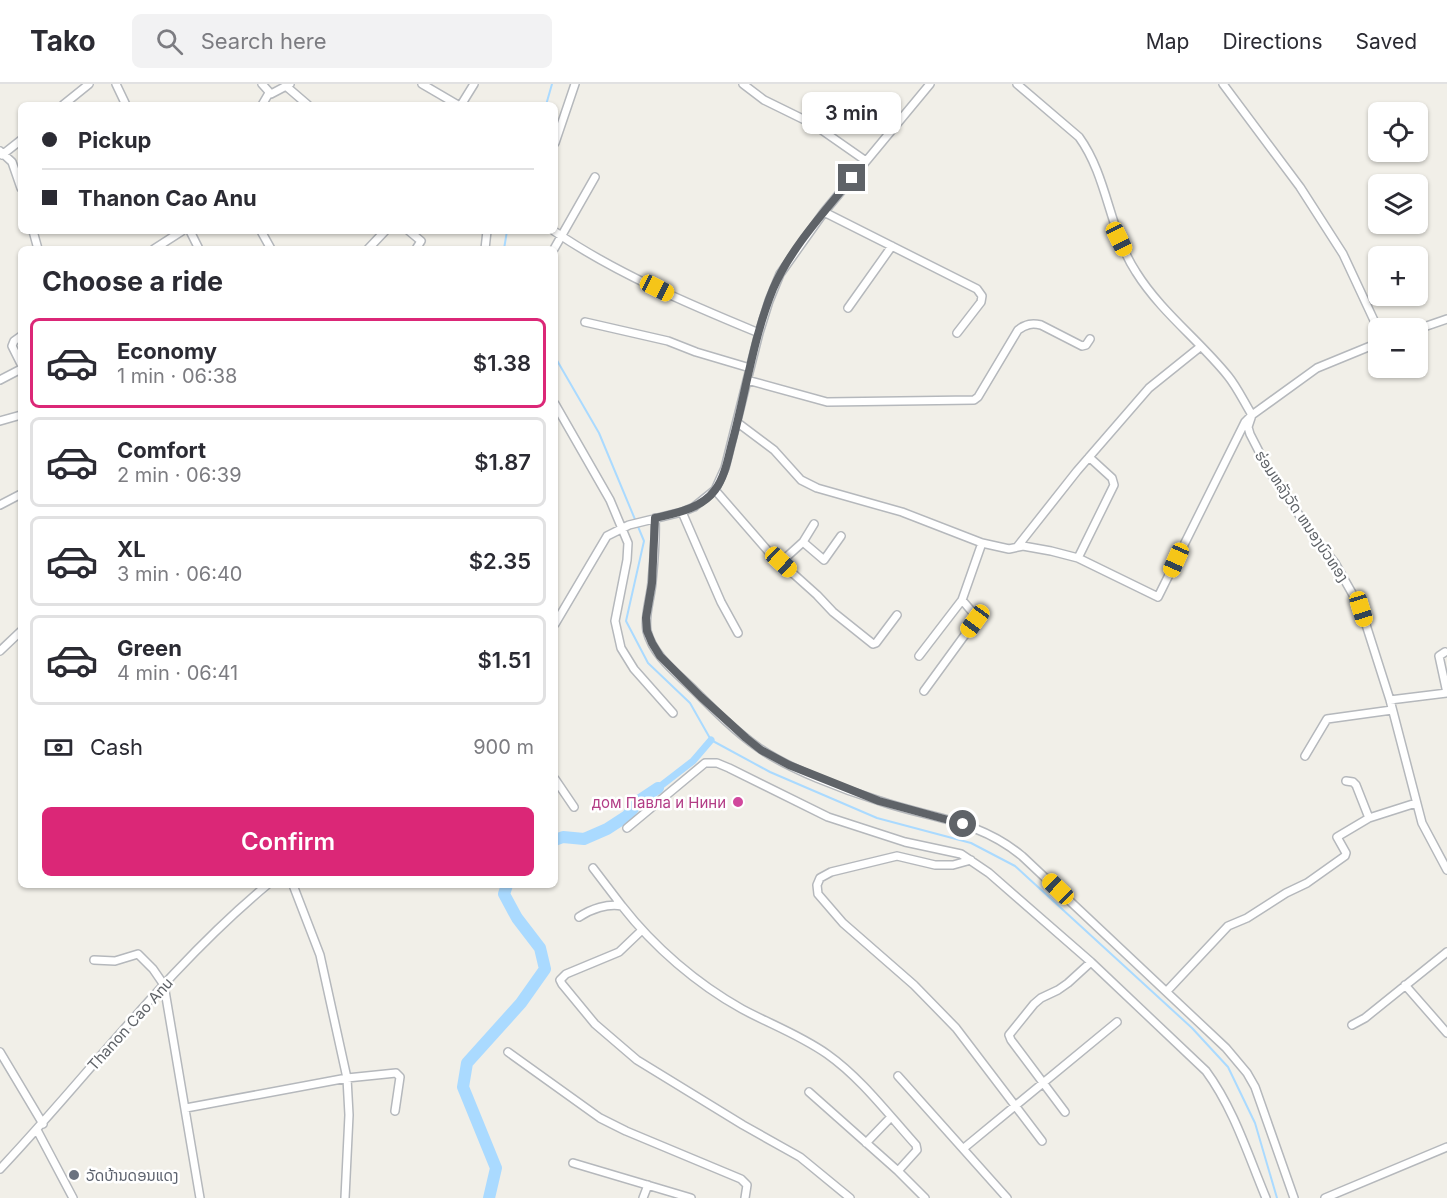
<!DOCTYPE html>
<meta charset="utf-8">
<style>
:root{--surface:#fff;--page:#f2f2f3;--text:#2b2b33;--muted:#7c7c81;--line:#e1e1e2;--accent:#db2777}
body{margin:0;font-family:Inter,"Noto Sans Lao",sans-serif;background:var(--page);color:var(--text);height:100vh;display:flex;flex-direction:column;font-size:22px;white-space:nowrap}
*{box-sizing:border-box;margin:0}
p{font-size:20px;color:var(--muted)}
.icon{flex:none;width:33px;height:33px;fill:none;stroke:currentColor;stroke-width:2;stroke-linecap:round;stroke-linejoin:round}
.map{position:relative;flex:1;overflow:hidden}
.drawer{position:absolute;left:18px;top:162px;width:540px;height:642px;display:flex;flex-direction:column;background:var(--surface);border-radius:9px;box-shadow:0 2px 4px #0004}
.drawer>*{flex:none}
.top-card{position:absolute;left:18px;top:18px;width:540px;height:132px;border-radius:9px;box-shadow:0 2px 4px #0004;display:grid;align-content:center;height:132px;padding:0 24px;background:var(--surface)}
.buttons{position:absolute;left:1368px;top:18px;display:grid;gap:12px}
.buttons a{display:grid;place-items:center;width:60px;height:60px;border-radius:9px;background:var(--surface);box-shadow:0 2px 4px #0004;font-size:30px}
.end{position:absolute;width:27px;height:27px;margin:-14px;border:8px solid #5f6368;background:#fff;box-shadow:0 0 0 3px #fff}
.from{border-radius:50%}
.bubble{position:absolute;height:42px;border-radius:9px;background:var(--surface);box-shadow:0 2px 4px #0004;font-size:20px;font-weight:600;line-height:42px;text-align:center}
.car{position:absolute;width:18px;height:36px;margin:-18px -9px;border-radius:8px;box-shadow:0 0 4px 2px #0007;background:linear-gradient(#f5c518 24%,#345 0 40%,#f5c518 0 76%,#345 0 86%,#f5c518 0)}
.top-card b{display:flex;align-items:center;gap:21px;height:57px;font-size:22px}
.top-card b+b{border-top:2px solid var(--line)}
.top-card i{width:15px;height:15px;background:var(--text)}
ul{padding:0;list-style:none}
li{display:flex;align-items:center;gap:18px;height:90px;margin:0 12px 9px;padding:0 12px;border:3px solid var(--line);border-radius:9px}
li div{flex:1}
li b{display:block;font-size:22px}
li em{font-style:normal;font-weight:600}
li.active{border-color:var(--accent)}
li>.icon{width:54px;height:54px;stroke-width:1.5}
h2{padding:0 24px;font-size:27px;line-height:72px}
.pay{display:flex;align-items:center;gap:15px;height:66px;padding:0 24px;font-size:22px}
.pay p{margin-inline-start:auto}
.cta{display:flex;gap:12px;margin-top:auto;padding:12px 24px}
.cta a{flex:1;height:69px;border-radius:9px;background:var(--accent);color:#fff;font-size:24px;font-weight:600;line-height:69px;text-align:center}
header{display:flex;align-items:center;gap:36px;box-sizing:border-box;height:84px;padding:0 30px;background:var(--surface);border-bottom:2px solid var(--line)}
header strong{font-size:28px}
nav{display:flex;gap:33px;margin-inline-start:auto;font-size:21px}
.search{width:420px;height:54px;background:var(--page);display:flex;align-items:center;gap:15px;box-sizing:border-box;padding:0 21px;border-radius:9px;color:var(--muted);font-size:22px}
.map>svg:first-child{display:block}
</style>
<header>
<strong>Tako</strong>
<div class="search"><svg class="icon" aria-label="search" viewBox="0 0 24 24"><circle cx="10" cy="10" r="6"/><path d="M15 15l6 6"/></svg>Search here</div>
<nav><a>Map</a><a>Directions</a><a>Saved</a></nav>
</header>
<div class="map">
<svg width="1447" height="1114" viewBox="0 0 1447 1114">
<rect width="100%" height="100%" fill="#f1efe8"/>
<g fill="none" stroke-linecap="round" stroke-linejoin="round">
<path stroke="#aadaff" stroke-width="2" d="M546,21L552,0
M504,165L507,147
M555,273L599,349L644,457L626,537L648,579L690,619L711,656L770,688L877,734L971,759L1015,782L1192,944L1228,983L1255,1039L1277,1114"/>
<path stroke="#aadaff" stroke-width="7" d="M658,704L693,677L711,656"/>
<path stroke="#aadaff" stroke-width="12" d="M555,756L563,753L584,755L607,745L627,732L640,716L658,704
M489,1114L496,1084L463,1003L467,979L521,919L545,885L540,864L517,834L504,810L507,801"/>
<g stroke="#b5b8bc" stroke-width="10">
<path id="minor" d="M116,0L126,21
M262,0L271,10L290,0
M422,0L458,21
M743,0L764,16L813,40L866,77
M1017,0L1079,53C1108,93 1109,147 1136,188C1161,228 1199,256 1228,292C1237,303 1244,318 1252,331L1248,343L1250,350L1269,387L1317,457L1335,479L1361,525L1390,616L1422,739L1447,786
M1223,0L1300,103L1343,170L1378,245
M287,3L308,21
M63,21L89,0
M262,21L269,9
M461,21L474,0
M555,59L575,0
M0,67L12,78L21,104
M2,71L21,56
M824,128L977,205L982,212L981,218L957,249
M33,147L38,165
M190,147L199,165
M261,147L271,165
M409,147L421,157L416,165
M554,147C615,189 691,221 759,249
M154,165L182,147
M368,165L385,147
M485,165L487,147
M554,165L595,93
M848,224L892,162
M585,238L668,257L696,268L750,284
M1418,245L1447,235
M21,252L14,257L12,262L21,280
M0,296L21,285
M747,296L827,318L974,316L978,313L1018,246C1026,240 1032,239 1041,241L1082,262L1086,261L1090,255
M555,320L610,416L628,459L627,476L615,537L621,564L634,585L673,629
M0,337L21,331
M738,339L774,366L801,396L817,404L902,428L982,459L1009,465L1023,462L1051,467L1078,474L1158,513L1245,338L1252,331L1317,284L1378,259
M715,406L768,467L817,511L833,528L873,560L876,559L897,531
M0,421L21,410
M682,428L721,518L738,549
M655,434C656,455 654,477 652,498C651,514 644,531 647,547C653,572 678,590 695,607C715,627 736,648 759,664C789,685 844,706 880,717C932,735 977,735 1022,772L1226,964L1247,989L1255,1003L1294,1114
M803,458L824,476L841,452
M1017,463L1077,387L1149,304L1200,263
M1078,474L1114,401L1112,394L1089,373
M781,478L803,458L814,440
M555,540L607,452L629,441L682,428L694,423L715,406L725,384L759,249L769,217L780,190L824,128L930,0
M0,567L21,547
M1445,568L1439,572L1447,609
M919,572L962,516L982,459
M924,607L975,537L974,530L962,516
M1390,616L1447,609
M1305,672L1327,635L1392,626
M555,695L574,723
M1346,697L1353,698L1356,701L1369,734
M627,744L705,679H717L729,684L828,733L905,758L961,770L989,789L1091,878L1206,987C1234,1025 1248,1071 1266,1114
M971,776L953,781H935L897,772L831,788L820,794L817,801L818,810L843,839L914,901L956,944L1042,1057
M593,784L622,822
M293,801L320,871L347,994L349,1031L345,1114
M579,833C591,825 608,819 622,822C654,863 697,900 742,925C770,940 800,951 827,970C861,994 888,1030 916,1061L917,1066L898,1087
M641,847L619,868L566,890L560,896L562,900L595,940L637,976L743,1041L800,1073L850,1114
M94,876L115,877L138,870L153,885L164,901L200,1114
M1405,901L1447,949
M1167,907L1228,842L1247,834L1286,809L1307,799L1345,772L1346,769L1337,753L1369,734L1416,719
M1352,941L1365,934L1447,868
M0,968L43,1040
M508,968L600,1034L626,1047L741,1095L747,1101L745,1114
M898,992L1007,1114
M809,1008L898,1087L925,1114
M186,1024L347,994L396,989L400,993L395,1027
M1065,1028L1011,956L1009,951L1034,920L1041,914L1058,906L1068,899L1091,878
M37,1046L73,1114
M866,1059L891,1033
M964,1064L1117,938
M573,1079L691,1114
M0,1085C89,991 167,884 267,801
M643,1114L648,1101
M1325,1114L1447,1063"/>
</g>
<use href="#minor" stroke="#fff" stroke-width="7"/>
</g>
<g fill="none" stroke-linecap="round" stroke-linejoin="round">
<path stroke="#5f6368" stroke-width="8" d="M852,94C825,127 790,165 773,205C753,254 746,308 732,359C728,374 725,393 715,406C701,425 676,429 655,434L652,499L646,534L647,547L652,559L660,572L701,613L746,654L761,666L789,681L879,717L963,740"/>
</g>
<circle fill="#d1479c" stroke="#fff" stroke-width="2" cx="738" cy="718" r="6"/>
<circle fill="#6b7280" stroke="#fff" stroke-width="2" cx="74" cy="1091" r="6"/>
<g text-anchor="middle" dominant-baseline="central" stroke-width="5" stroke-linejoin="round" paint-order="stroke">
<g font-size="15" fill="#5f6368" stroke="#fff">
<text transform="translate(1302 432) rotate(56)">ຮ່ອມຫລັງວັດ ຫນອງບົວທອງ</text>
<text transform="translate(130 940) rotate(-48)">Thanon Cao Anu</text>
</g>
<g font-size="15" fill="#b23c85" stroke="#fff" text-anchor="end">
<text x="726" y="718">дом Павла и Нини</text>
</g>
<g font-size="15" fill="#5b616d" stroke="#fff" text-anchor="start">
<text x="86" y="1091">ວັດບ້ານດອນແດງ</text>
</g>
</g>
</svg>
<div class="buttons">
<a><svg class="icon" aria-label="locate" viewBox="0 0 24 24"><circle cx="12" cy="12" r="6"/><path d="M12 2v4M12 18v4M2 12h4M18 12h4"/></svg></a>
<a><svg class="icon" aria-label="layers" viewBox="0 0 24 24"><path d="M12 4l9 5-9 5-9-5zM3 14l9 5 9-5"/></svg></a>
<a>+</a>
<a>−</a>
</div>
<i class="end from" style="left:963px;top:740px"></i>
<i class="end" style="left:852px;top:94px"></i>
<div class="bubble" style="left:802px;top:8px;width:99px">3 min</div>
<i class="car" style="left:1119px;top:155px;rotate:154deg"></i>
<i class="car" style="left:657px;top:204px;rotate:117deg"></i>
<i class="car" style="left:1176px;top:476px;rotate:204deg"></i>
<i class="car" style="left:781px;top:478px;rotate:133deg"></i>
<i class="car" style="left:1361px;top:525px;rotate:163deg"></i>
<i class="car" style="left:975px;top:537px;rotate:216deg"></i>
<i class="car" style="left:1058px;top:805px;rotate:314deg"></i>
<div class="top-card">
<b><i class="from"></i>Pickup</b>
<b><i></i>Thanon Cao Anu</b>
</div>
<section class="drawer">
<h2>Choose a ride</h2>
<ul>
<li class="active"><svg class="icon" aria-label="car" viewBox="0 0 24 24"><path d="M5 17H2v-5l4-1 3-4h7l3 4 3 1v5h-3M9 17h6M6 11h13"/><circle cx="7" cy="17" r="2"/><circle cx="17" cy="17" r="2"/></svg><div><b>Economy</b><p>1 min · 06:38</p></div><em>$1.38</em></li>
<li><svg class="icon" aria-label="car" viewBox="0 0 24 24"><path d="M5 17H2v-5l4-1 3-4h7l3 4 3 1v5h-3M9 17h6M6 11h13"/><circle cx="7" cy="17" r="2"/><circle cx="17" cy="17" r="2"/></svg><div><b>Comfort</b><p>2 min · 06:39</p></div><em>$1.87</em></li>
<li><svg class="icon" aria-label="car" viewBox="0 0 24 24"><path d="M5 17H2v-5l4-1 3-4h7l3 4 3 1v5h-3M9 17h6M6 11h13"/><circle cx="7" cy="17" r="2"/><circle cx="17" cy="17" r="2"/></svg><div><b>XL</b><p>3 min · 06:40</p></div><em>$2.35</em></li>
<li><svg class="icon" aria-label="car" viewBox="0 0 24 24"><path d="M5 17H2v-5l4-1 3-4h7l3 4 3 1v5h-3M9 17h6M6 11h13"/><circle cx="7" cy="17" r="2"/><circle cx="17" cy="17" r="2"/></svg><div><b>Green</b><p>4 min · 06:41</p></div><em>$1.51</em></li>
</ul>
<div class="pay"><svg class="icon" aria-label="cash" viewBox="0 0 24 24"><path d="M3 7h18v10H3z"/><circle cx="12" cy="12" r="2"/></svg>Cash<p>900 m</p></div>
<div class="cta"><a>Confirm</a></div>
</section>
</div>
